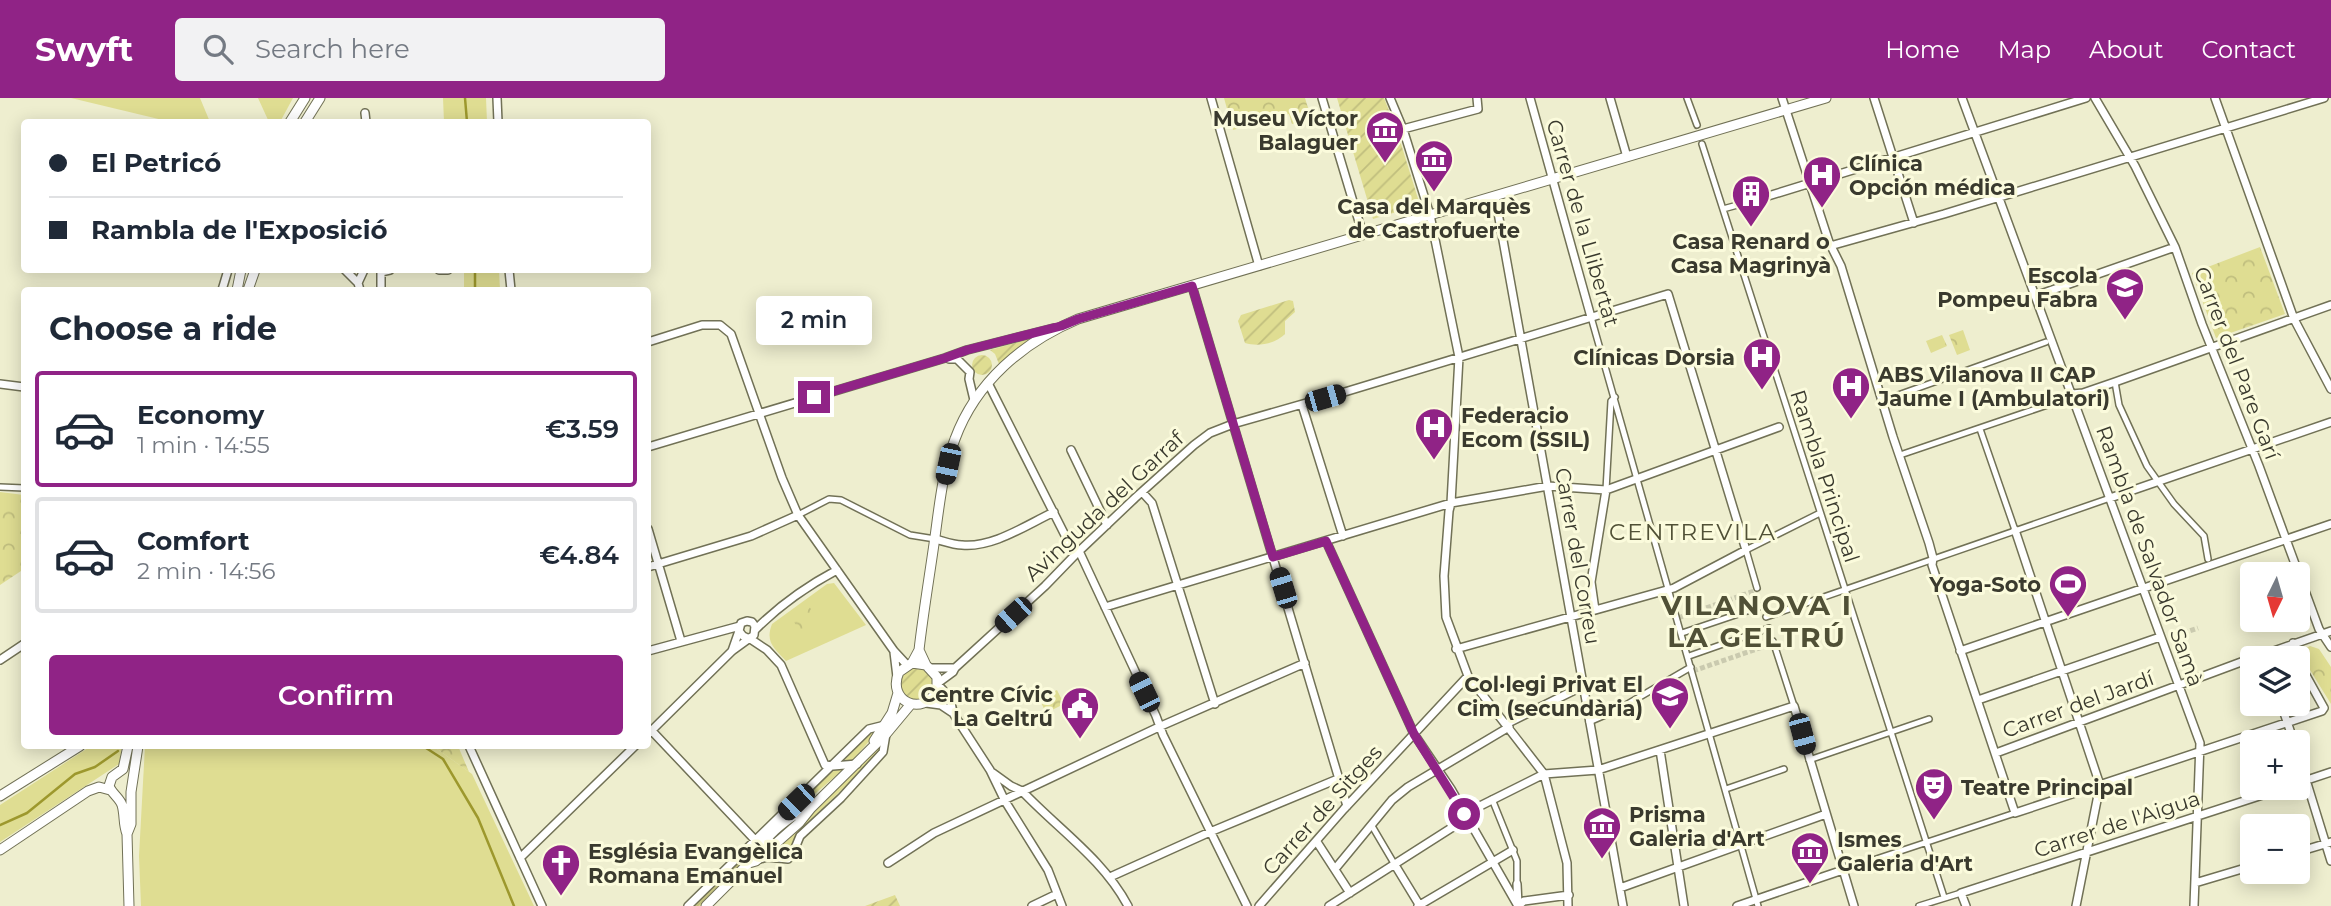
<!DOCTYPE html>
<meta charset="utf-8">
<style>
:root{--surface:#fff;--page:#f2f2f3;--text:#1f2937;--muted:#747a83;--line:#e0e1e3;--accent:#902386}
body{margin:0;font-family:Montserrat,sans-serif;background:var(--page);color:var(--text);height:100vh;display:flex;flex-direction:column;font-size:26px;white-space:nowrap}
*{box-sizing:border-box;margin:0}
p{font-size:23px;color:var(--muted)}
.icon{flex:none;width:38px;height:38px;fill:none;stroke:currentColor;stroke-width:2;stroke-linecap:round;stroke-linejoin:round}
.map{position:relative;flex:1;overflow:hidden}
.sheet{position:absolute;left:21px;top:189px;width:630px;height:462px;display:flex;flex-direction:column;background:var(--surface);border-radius:7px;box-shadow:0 4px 18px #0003}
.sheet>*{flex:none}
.banner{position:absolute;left:21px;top:21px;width:630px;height:154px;border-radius:7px;box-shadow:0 4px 18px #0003;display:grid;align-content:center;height:154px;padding:0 28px;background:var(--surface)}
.needle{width:46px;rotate:185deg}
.tools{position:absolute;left:2240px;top:464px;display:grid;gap:14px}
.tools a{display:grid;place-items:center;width:70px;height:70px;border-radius:7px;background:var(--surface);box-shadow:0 4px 18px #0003;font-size:35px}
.end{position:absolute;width:32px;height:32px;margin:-16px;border:9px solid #902386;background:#fff;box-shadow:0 0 0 4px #fff}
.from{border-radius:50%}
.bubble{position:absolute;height:49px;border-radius:7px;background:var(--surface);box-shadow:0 4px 18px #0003;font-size:23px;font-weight:600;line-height:49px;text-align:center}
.car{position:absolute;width:21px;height:42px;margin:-21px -10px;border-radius:9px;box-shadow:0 0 5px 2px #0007;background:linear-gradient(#222 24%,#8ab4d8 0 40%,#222 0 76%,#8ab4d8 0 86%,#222 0)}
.banner b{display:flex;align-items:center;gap:24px;height:66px;font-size:26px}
.banner b+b{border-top:2px solid var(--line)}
.banner i{width:18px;height:18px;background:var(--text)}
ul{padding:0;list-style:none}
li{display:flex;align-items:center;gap:21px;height:116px;margin:0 14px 10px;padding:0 14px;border:4px solid var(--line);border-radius:7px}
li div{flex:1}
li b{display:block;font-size:26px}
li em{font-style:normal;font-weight:600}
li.on{border-color:var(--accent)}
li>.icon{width:63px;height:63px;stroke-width:1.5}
h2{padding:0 28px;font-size:32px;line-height:84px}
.primary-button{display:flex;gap:14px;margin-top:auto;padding:14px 28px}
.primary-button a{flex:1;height:80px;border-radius:7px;background:var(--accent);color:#fff;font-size:28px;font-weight:600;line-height:80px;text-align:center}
header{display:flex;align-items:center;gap:42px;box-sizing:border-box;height:98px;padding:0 35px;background:var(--accent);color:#fff}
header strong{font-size:33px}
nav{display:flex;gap:38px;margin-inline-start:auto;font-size:24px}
.search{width:490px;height:63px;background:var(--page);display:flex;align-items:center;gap:18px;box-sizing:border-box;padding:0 24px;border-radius:7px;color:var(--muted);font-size:26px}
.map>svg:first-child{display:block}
</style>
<header>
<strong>Swyft</strong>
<div class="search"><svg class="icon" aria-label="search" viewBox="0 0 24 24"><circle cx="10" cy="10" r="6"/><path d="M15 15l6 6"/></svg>Search here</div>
<nav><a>Home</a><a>Map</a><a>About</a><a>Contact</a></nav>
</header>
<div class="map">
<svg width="2331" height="808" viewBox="0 0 2331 808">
<defs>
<pattern id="park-crowns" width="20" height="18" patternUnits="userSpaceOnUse" patternTransform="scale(1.75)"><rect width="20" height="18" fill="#dfdd92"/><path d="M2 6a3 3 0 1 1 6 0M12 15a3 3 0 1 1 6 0" fill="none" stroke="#c0be7e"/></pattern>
<pattern id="garden-furrows" width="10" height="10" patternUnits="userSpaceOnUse" patternTransform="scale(1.75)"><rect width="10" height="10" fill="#dfdd92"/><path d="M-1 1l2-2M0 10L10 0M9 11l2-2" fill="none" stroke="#c0be7e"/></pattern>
</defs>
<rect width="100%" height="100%" fill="#eeeecf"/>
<path fill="#dfdd92" d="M71,0H200L210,24H171Z
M258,0H293L280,24H269Z
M443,0H486L487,24H444Z
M464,172H499L500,192H464Z
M834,485L866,527L786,563C774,550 765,544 772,526L827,486Z
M91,648H122L119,666L0,744V707Z
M145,648H433L472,676L534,808H141L139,758Z"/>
<path fill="url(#park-crowns)" d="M1224,0H1305L1311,20L1292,26L1289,16L1233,32Z
M2260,149L2285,216L2216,240L2192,175Z
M1963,232L1970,252L1957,257L1949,237Z
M1942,237L1947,248L1931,255L1926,243Z
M0,394L24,397V471L0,487Z
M809,508L820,526L801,537L791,518Z
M2310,548L2319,551L2331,569V606L2302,559L2304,551Z
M1057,592L1064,606L1046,615L1039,600Z
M433,648H458L469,674Z"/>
<path fill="url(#garden-furrows)" d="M1337,0H1384L1397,33L1420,107L1373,121Z
M1289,202L1293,203L1295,214L1285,223V236C1275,246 1258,249 1245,245L1238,223L1241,217Z
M1030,241L999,266L995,256L990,252Z
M972 267a10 10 0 1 1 20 0a10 10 0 1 1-20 0Z
M901 586a16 16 0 1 1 32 0a16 16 0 1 1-32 0Z
M879,632L851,664L842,665L871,633Z
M881,648L880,655L802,730L790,754L782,758L777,754V750Z
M845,670L788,719L700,808H691L835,671Z
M895,797L900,808H865Z"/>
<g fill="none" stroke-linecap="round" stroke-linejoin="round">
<path stroke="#9d982d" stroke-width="2.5" d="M465,0L467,24
M475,172V192
M423,648L443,661L478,720L514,808
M0,727L27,715L75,676L95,669L118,653"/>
<path stroke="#cacaaf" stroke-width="5" stroke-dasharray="5 2.5" stroke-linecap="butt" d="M1678,520L1757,492
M2169,540L2198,530
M1693,573L1774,545"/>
<g stroke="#717156" stroke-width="8">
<path id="pedestrian" d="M1687,0L1697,27
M1702,46L1944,799
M1723,111L1752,103
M1591,219L1758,808
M2115,284L2119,307L2147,368L2174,406L2204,438L2208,461
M1887,301L2046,244
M1980,331L2015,432
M1903,356L2068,300
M0,389L24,390
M1606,392L1611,303L1615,299
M798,417L829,401L841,402L910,437L935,441
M1757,490L1746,452L1820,415
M1766,519L2110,400
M1682,535L1762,508
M1773,543L1794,608
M1689,558L1769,530
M1589,624L1619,611L1691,569
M1809,662L1929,621
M1726,691L1784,671
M1492,701L1517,763V786
M1372,728L1395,767
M1843,772L2015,715
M1919,808L1961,795"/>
</g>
<g stroke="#717156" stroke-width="10">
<path id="minor" d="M497,0L498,24
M1211,0L1259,168
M1322,0L1363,137
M1390,0L1403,31L1430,117L1459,259L1451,405L1449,413L1444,478L1446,519L1468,578L1544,676L1567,765L1568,808
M1530,0L1591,219
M1610,0L1627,59
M1782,0L1829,144L1841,168L1893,339L1929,445L1933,460L1932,467L2015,715L2322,613L2324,610
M1874,0L1914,125
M1962,0L2200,645L2194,808
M2095,0L2135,68L2175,149L2202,226L2259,368L2319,531L2331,549
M2215,0L2294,221L2331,291
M365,15L366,24
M1403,31L1478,11L1477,0
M1495,98L1623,808
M1752,103L2086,0
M1830,148L1944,116L2324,0
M345,172L358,185L360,192
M439,172H448
M509,172L511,192
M358,185L364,172
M1192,188L1347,708
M222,192L228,172
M381,192V174L390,172
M2035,198L2175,149
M648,244L702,227H720L731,236L782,380L798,417L894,553L907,567
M949,261H957L970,274L969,281L974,302
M988,285L1075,457
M0,286L24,289
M2072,296L2083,295L2115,284L2331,207
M1302,307L1343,438
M648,349L945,260L967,252L1054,230
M1071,352L1107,427
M1142,394L1152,405L1215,606
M2110,400L2331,324
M648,431L681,543
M2015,432L2100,687L2076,808
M935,441C943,443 953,447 962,447C993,450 1026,427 1054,414
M1326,443L1414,636L1451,691L1518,808
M1079,453L1156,618L1163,637L1247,808
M648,469L751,438L798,417
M1105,509L1451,405L1548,388L1606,392L1779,329
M1595,512L1591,484L1606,392
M756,531C780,507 807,488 837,472
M749,540L767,552L781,567L825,667L833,668L857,666
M2293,545L2296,560
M648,553L740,528
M732,553L739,533
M1960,553L2331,426
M894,554L897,579
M2254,560L2331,533
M0,562L24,546
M2298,563L2324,610
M931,570H955
M938,585L953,574L955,570L1045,488L1075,457L1135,400L1194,347L1210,335L1233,326L1348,293L1668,196L1746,452L1674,490L1456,551
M938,587C946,594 952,604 953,615L990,672L1005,703L1048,772L1062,808
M1978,602L2160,539
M926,605L941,607L953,615
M2281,606L2294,644
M1506,626L1583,588
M651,632L756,743
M648,636L732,553L754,537L755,528L752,524L747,523L741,525L739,533L743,538L747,540
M469,648L542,808
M1660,652L1684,808
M1996,655L2252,560
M2298,656L2331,763
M993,675L1011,688L1022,693C1058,731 1103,761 1128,808
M2298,685L2331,674
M1464,716L1544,676L1598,672L1794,608L1854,808
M1317,744L1350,795
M2298,754L2331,744
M520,760L635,648
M760,761L767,759L788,761L793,755L800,738L841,700L883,654L886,636
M888,765L934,735L1161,628L1305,565
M1395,767L1420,808
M1335,771L1392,702L1408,689L1509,629
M1110,779L1210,734L1340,680
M2195,785L2252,768
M1517,786L1518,807
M1620,790L1826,716
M688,808L869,631L885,627
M1032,808L1057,796
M1259,808L1344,711L1468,578
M1329,808L1467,720
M1418,808L1513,752
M1518,808L1524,803L1569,797
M1737,808L1843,772
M1966,808L1961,795L2284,690"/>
</g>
<g stroke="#717156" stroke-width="11">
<path id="tertiary" d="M290,24L305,0
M305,24L320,0
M237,192L241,172
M248,192L255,172
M919,552L926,567L937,579V592C923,620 886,603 899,574L912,565L926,567
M912,565L919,552C923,517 929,481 934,446C939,411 942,374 955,341C976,284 1023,244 1078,221L1826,0
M874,643L892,615L898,595
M128,648L123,671L112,679L109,688C112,696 119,699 122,707C125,717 123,726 127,736L129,808
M0,698L80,648
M127,736L131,726V694L138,648
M770,744L776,759
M0,752L88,693L99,689L110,692
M749,765C758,745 789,715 811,710
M706,808L749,765L756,763L799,725L811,710L886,636L911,606"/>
</g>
<use href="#pedestrian" stroke="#fff" stroke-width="5"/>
<use href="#minor" stroke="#fff" stroke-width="7"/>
<use href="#tertiary" stroke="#fff" stroke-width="9"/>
</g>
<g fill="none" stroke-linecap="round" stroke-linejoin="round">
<path stroke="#902386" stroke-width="9" d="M814,299L945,260L967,252L1061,228L1078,221L1192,188L1273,459L1326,443L1414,636L1464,716"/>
</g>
<defs>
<g id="museum-pin" transform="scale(2.0125)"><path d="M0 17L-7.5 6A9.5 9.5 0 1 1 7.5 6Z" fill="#902386" stroke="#fbfbdc"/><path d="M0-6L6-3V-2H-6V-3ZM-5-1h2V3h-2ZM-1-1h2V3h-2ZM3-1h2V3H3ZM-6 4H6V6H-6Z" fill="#fff"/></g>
<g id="hospital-pin" transform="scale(2.0125)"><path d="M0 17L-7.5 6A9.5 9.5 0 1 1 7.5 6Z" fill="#902386" stroke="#fbfbdc"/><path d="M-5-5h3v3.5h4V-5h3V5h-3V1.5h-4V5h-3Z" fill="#fff"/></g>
<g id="building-pin" transform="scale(2.0125)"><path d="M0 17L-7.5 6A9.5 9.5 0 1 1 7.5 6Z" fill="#902386" stroke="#fbfbdc"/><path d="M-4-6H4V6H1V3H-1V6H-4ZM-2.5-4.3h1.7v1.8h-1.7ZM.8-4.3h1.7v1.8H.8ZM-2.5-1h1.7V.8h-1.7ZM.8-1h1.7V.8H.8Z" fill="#fff"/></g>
<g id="school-pin" transform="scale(2.0125)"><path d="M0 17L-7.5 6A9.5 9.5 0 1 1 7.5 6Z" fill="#902386" stroke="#fbfbdc"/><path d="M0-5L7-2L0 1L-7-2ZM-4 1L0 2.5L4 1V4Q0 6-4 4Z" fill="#fff"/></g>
<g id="stadium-pin" transform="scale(2.0125)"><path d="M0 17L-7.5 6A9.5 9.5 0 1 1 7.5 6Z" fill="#902386" stroke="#fbfbdc"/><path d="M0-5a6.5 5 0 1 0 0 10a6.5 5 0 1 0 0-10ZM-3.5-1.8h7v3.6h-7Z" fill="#fff"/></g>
<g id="civic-pin" transform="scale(2.0125)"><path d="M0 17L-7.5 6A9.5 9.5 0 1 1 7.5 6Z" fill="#902386" stroke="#fbfbdc"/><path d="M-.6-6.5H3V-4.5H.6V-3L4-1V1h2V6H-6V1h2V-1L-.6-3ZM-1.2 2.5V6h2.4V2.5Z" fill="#fff"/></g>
<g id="theatre-pin" transform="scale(2.0125)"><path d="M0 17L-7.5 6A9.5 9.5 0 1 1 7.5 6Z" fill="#902386" stroke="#fbfbdc"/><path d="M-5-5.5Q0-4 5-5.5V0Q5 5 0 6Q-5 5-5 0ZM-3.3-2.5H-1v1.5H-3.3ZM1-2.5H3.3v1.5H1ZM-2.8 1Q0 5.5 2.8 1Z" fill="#fff"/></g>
<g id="church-pin" transform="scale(2.0125)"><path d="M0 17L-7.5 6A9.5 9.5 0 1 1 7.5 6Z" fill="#902386" stroke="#fbfbdc"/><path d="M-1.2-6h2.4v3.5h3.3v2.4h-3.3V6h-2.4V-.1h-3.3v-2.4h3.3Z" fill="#fff"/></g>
</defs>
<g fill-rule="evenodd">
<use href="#museum-pin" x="1385" y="32"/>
<use href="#museum-pin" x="1434" y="61"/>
<use href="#hospital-pin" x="1822" y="77"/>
<use href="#building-pin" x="1751" y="96"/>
<use href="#school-pin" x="2125" y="189"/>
<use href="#hospital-pin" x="1762" y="259"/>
<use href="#hospital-pin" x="1851" y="288"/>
<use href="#hospital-pin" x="1434" y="329"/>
<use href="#stadium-pin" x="2068" y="486"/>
<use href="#school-pin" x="1670" y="598"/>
<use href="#civic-pin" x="1080" y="608"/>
<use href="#theatre-pin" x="1934" y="689"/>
<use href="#museum-pin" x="1602" y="728"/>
<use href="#museum-pin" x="1810" y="753"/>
<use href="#church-pin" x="561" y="765"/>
</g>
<g text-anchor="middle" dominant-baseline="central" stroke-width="6" stroke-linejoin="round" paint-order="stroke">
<g font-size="21" font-weight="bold" fill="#3a3a2e" stroke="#fbfbdc" text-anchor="start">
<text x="1358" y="20" text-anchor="end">Museu Víctor<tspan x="1358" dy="24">Balaguer</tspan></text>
<text x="1849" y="65">Clínica<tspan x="1849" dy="24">Opción médica</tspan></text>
<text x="1434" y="108" text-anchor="middle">Casa del Marquès<tspan x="1434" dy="24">de Castrofuerte</tspan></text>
<text x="1751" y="143" text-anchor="middle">Casa Renard o<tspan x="1751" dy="24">Casa Magrinyà</tspan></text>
<text x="2098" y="177" text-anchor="end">Escola<tspan x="2098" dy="24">Pompeu Fabra</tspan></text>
<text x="1735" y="259" text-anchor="end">Clínicas Dorsia</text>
<text x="1878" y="276">ABS Vilanova II CAP<tspan x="1878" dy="24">Jaume I (Ambulatori)</tspan></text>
<text x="1461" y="317">Federacio<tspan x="1461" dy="24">Ecom (SSIL)</tspan></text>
<text x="2041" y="486" text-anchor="end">Yoga-Soto</text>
<text x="1643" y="586" text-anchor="end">Col·legi Privat El<tspan x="1643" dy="24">Cim (secundària)</tspan></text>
<text x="1053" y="596" text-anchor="end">Centre Cívic<tspan x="1053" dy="24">La Geltrú</tspan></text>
<text x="1961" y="689">Teatre Principal</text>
<text x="1629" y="716">Prisma<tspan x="1629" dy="24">Galeria d'Art</tspan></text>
<text x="1837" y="741">Ismes<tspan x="1837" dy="24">Galeria d'Art</tspan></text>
<text x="588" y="753">Església Evangèlica<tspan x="588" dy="24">Romana Emanuel</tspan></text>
</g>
<g font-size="21" fill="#3a3a2e" stroke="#fbfbdc">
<text transform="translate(1583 125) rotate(74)">Carrer de la Llibertat</text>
<text transform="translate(2237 265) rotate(69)">Carrer del Pare Garí</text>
<text transform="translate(1825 378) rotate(72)">Rambla Principal</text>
<text transform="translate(1104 408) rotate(-43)">Avinguda del Garraf</text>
<text transform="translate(1578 458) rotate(80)">Carrer del Correu</text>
<text transform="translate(2150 458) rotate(70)">Rambla de Salvador Samà</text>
<text transform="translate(2078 606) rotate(-20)">Carrer del Jardí</text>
<text transform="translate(1322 712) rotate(-48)">Carrer de Sitges</text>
<text transform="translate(2117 726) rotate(-18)">Carrer de l'Aigua</text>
</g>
<g font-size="23" letter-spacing="2" fill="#505036" stroke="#fbfbdc">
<text x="1693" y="434">CENTREVILA</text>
</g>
<g font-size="28" font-weight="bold" letter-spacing="2" fill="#505036" stroke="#fbfbdc">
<text x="1757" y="507">VILANOVA I<tspan x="1757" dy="32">LA GELTRÚ</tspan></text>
</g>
</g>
</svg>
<div class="tools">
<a><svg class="needle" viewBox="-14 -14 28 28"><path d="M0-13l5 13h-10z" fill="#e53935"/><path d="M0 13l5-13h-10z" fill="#747a83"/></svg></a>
<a><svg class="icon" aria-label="layers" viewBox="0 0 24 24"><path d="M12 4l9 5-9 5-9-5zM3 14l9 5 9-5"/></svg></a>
<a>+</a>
<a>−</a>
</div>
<i class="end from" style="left:1464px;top:716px"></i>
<i class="end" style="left:814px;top:299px"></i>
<div class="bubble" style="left:756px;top:198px;width:116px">2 min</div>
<i class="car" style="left:1325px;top:300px;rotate:74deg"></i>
<i class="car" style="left:948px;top:366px;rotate:192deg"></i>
<i class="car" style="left:1283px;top:490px;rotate:343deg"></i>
<i class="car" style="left:1013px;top:517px;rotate:228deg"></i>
<i class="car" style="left:1144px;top:594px;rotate:334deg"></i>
<i class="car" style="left:1802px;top:636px;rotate:165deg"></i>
<i class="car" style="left:796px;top:704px;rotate:226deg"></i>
<div class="banner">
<b><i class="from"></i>El Petricó</b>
<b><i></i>Rambla de l'Exposició</b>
</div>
<section class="sheet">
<h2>Choose a ride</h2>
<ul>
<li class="on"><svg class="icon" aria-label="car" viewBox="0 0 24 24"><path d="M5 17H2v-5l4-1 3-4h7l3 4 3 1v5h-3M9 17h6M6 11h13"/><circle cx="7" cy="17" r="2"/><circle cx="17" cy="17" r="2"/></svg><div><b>Economy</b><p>1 min · 14:55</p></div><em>€3.59</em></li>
<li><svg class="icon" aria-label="car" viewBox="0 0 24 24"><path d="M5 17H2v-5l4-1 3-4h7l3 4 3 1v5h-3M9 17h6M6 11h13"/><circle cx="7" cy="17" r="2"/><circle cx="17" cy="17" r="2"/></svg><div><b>Comfort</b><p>2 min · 14:56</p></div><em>€4.84</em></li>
</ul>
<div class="primary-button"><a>Confirm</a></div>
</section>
</div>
